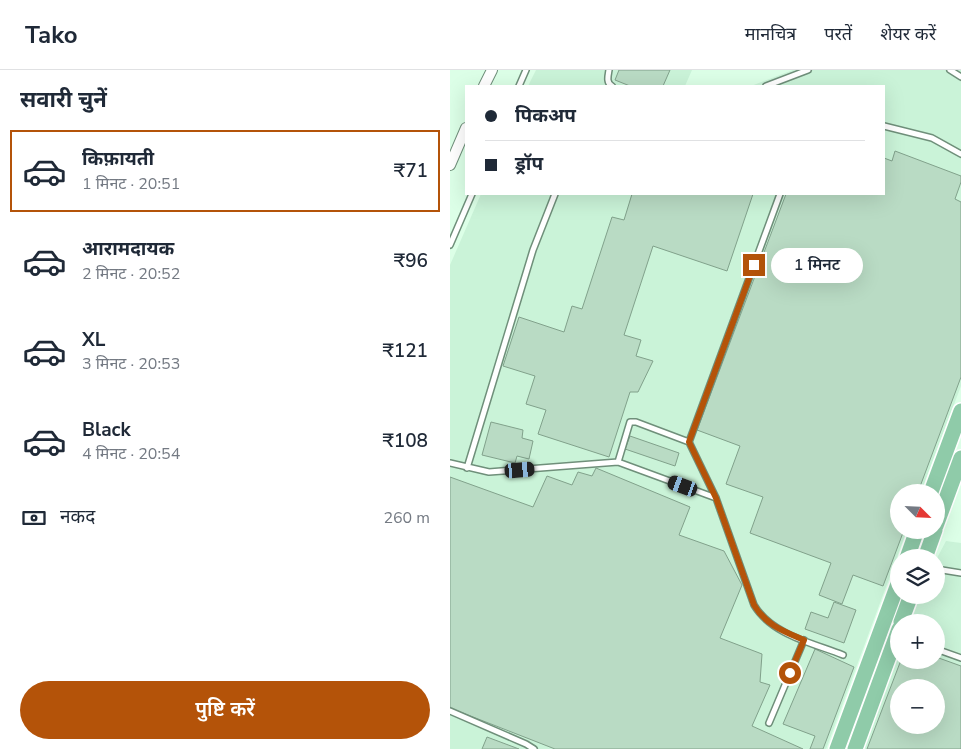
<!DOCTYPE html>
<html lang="hi">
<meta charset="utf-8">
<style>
:root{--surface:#fff;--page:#f2f2f3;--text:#1f2937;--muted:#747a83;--line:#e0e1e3;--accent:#b45309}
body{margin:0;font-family:"Nunito Sans","Noto Sans Devanagari",sans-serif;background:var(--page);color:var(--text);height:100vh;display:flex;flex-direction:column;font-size:19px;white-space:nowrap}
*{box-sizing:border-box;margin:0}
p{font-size:16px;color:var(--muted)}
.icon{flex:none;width:28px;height:28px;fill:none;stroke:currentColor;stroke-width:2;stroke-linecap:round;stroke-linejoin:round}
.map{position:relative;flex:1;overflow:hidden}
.panel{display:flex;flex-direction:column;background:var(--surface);width:450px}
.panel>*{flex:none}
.hud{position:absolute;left:15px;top:15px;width:420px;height:110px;border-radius:0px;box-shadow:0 5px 20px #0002;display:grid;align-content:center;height:110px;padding:0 20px;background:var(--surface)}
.needle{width:32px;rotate:114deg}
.fabs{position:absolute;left:440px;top:414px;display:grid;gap:10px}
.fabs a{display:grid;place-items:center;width:55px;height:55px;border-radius:50%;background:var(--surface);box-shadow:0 5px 20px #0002;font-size:25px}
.end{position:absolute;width:22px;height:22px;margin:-11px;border:6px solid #b45309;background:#fff;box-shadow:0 0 0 2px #fff}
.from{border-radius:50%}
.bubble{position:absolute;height:35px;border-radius:18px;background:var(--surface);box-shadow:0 5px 20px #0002;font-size:16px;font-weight:600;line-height:35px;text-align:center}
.car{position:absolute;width:15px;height:30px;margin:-15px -8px;border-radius:6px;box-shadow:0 0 4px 1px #0007;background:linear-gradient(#222 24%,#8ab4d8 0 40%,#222 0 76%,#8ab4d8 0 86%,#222 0)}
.hud b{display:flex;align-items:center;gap:18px;height:48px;font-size:19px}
.hud b+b{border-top:1px solid var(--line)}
.hud i{width:12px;height:12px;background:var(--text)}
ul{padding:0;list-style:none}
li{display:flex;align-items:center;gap:15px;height:82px;margin:0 10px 8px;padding:0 10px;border:2px solid transparent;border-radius:0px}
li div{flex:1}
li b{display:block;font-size:19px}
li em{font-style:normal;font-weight:600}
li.on{border-color:var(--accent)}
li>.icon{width:45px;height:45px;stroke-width:1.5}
h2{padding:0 20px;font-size:22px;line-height:60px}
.pay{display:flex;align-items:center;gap:12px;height:55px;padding:0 20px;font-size:19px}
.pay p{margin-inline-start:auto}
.cta{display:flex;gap:10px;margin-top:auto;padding:10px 20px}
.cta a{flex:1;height:58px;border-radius:30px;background:var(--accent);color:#fff;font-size:20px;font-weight:600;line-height:58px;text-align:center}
header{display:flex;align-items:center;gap:30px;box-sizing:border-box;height:70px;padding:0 25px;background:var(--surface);border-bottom:1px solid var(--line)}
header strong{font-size:24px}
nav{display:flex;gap:28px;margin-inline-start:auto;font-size:18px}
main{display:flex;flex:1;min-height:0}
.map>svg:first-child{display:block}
</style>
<header>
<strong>Tako</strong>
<nav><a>मानचित्र</a><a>परतें</a><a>शेयर करें</a></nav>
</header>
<main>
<section class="panel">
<h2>सवारी चुनें</h2>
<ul>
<li class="on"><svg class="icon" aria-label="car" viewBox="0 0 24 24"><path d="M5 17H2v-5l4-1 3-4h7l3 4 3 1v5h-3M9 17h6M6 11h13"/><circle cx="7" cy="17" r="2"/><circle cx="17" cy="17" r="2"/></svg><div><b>किफ़ायती</b><p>1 मिनट · 20:51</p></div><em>₹71</em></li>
<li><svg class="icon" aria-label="car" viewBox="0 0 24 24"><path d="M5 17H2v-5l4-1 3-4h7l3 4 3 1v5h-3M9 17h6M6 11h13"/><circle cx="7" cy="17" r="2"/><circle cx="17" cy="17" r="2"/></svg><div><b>आरामदायक</b><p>2 मिनट · 20:52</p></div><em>₹96</em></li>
<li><svg class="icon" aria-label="car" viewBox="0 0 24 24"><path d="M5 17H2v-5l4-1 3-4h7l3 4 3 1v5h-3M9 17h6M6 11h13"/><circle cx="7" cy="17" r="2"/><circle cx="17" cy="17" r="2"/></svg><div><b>XL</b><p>3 मिनट · 20:53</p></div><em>₹121</em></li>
<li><svg class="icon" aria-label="car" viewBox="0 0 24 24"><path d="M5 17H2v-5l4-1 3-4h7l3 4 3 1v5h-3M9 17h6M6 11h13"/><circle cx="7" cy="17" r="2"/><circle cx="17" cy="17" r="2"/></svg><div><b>Black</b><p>4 मिनट · 20:54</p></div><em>₹108</em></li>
</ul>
<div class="pay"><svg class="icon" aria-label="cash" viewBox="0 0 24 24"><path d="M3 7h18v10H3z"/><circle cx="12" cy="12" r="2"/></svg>नकद<p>260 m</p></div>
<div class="cta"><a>पुष्टि करें</a></div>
</section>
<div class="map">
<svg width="511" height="679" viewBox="0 0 511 679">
<rect width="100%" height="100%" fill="#dcffe7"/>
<path fill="#caf3d8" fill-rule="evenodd" d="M86,0H242L235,16H78Z
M343,0H511V316L471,422H449V460H457L376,679H0V195L31,124H434V16H301Z
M496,471L511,473V679H411L449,577V590H486V552H458L468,525H486V490ZM449,618H486V655H449Z"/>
<path fill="#b9dbc4" stroke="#81a18b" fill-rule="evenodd" d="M169,0H220L213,16H180L165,10Z
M445,81L511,106V112L505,129L511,132V307L468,422H449V460H454L433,516L403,505L392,534L369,525L381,493L300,463L313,427L276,414L290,376L247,360L336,124H434V88L442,91Z
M182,124H303L277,201L203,176L174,265L191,270L186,286L203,291L188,322H180L159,387L88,364L96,340L76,334L85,306L53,296L69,247L114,262L122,236L132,239L162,147L174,150Z
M41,352L73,360L72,368L83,371L79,389L67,386L65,393L32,385Z
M180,366L229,383L225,396L175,379Z
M146,398L240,437L229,465L274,481L292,515L270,568L312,584L310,612L320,615L302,656L353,679H105L0,638V407L83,437L97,406L122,415L128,402L142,406Z
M384,532L406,540L394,573L355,559L361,542L378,548Z
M365,579L404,597L373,679H360L365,666L333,654Z
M486,587L511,596V679H417L451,590H486ZM449,618H486V655H449Z
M37,667L69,679H32Z"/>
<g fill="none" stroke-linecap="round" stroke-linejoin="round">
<g stroke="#6f8f7a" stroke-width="8">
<path id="service" d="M159,0C158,6 156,13 162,16
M500,0L511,7
M69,16L76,0
M316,16L358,0
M434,56L482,68L511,84
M330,124L239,372L266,428L304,535C322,565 363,573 393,585
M0,175L22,124
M168,392L180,352H186L239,372
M0,393L39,402L168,392L266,428
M17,398L83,180L105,124
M486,499L511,503
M486,579L511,588
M0,641L76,674L84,679
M319,653L354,570"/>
</g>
<g stroke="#6f8f7a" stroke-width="12">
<path id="minor" d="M34,16L42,0
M0,95L16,58"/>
</g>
<g stroke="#fff" stroke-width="18">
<path id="primary" d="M481,422L511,341
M486,456L511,388
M457,488L467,460
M475,488L485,460
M451,552L461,525
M387,679L449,511
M405,679L449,559"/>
</g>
<use href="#service" stroke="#fff" stroke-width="5"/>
<use href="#minor" stroke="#fff" stroke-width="10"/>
<use href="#primary" stroke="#8fcba9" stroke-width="15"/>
</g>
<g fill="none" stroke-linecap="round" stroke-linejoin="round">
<path stroke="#b45309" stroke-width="6" d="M304,195L239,372L266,428L304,535C316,555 333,561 354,570L340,603"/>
</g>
</svg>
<div class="fabs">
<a><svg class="needle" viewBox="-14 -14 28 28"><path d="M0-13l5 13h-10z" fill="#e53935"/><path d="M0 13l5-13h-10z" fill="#747a83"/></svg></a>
<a><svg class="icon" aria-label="layers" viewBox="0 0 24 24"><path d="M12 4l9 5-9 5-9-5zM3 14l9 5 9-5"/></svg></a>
<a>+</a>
<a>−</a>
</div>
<i class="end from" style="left:340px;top:603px"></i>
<i class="end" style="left:304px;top:195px"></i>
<div class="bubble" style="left:321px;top:178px;width:92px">1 मिनट</div>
<i class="car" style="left:70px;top:400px;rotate:85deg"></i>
<i class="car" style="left:233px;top:416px;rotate:290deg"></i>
<div class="hud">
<b><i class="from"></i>पिकअप</b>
<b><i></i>ड्रॉप</b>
</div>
</div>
</main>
